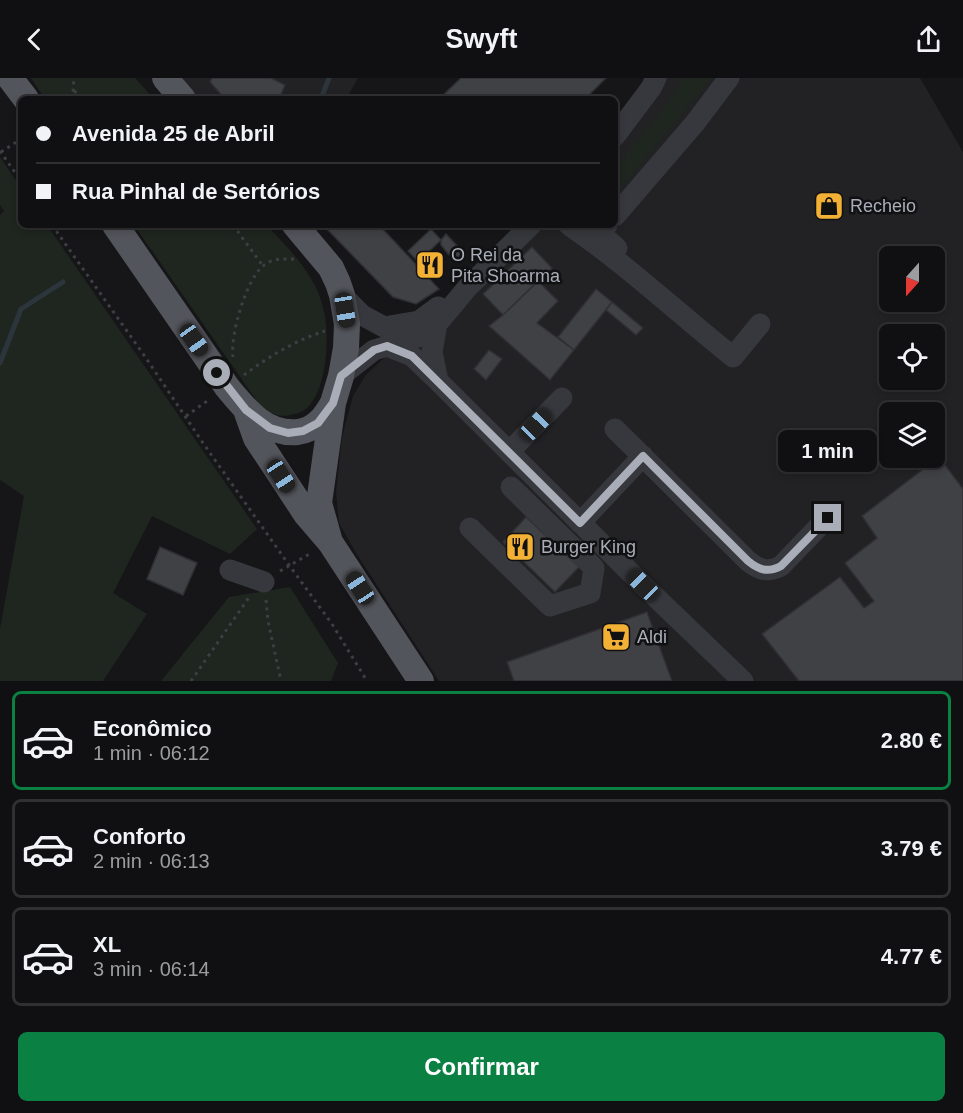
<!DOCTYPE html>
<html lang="pt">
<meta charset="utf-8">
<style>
:root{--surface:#101012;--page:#1e1e20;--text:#f1f3f6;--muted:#9c9d9f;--line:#303032;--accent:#0b8043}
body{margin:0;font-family:Arial,sans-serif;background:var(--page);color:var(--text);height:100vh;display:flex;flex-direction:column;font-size:22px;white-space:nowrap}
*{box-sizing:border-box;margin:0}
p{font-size:20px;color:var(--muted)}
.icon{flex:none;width:33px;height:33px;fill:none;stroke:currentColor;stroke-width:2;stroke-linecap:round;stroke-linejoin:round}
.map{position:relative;height:603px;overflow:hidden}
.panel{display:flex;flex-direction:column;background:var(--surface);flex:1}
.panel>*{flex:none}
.banner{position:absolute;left:18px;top:18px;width:600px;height:132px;border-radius:9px;box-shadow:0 3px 9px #0003,0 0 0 2px var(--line);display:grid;align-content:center;height:132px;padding:0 18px;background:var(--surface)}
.needle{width:39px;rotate:201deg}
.buttons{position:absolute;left:879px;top:168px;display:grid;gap:12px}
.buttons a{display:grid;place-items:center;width:66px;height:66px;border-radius:9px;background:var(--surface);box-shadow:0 3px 9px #0003,0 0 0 2px var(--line);font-size:30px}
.end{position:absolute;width:27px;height:27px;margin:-14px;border:8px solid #a8adb8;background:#111;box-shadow:0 0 0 3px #111}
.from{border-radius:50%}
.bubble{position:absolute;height:42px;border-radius:9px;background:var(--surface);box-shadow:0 3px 9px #0003,0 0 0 2px var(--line);font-size:20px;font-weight:700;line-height:42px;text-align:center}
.car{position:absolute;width:18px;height:36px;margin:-18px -9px;border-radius:8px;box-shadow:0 0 4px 2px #0007;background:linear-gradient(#222 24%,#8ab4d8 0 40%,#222 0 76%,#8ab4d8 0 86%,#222 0)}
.banner b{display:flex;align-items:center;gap:21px;height:57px;font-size:22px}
.banner b+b{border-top:2px solid var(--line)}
.banner i{width:15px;height:15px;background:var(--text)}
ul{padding:10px 0 0;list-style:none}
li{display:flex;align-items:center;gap:18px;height:99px;margin:0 12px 9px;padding:0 6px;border:3px solid var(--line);border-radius:9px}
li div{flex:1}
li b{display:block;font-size:22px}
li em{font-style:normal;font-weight:700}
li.active{border-color:var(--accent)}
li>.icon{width:54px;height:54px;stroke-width:1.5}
.primary-button{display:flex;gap:12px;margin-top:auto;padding:12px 18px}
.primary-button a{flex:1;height:69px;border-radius:9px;background:var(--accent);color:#fff;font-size:24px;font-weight:700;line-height:69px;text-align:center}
header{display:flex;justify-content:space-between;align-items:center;height:78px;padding:0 18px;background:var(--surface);font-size:27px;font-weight:700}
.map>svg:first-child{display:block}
</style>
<header><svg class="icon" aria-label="back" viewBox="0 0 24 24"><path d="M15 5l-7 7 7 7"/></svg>Swyft<svg class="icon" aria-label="share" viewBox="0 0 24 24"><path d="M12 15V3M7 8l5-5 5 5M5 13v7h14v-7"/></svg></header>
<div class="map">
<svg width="963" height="603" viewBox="0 0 963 603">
<rect width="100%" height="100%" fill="#161618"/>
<path fill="#222225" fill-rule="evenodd" d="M178,0H358L346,21H197Z
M663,0H920L963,74V603H439L356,475L339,445L336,414L342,359L353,318L366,297L523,147H615V59ZM890,178H934V224H890ZM890,256H934V302H890ZM890,334H934V380H890Z"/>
<path fill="#1e261f" d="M31,0H135L154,21H45Z
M682,0H712L619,113L615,115V91L666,27Z
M0,79L21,110V147H47L257,451L230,476L152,438L113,515L147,536L103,603H0V551L24,418L0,402V137L4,133L0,127Z
M134,147H267C290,173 317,197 324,234C330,258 327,319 303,333C300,335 294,336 290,337C279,340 270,335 261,329Z
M290,509L338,585L331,603H161L229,519Z"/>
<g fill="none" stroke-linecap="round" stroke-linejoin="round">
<path stroke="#2c353c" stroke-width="5" d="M321,21L329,0
M0,285L21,231L63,204"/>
</g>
<path fill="#404145" stroke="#303034" stroke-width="1.5" d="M212,0H271L285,7L279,21H225L210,4Z
M461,0H606L585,21H439Z
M323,147H379L439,211L416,226L393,219Z
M431,151L441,162L418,184L408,173Z
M446,156L463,174L458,179L449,177L441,167V162Z
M532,169L552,190L503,237L483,216Z
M428,175L442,190L432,200L418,184Z
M538,203L558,223L537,245L574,272L550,302L489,248L503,237Z
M596,211L612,224L574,272L558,259Z
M612,224L643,250L636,257L606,232Z
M489,272L502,281L486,302L474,291Z
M939,379L963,411V603H799L762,556L840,499L864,530L874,523L845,485L877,460L862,438Z
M526,439L579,489L555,514L503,464Z
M160,469L197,485L183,517L147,501Z
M647,534L672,603H514L507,584Z"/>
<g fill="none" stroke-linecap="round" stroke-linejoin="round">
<path stroke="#3d3f44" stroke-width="3" stroke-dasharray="3 4.5" stroke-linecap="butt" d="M74,13L88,21
M71,21L73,13L74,0
M0,73L21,103
M1,74L21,61
M52,147L146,280L203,365L289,487L332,546L367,603
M233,147L263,188
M233,279C230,257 246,202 263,188C272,180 283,181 294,181
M244,297C268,279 296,262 325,253
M186,338L210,321
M280,493L311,475
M266,522L268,543L281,603
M191,603L250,518"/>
<path stroke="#37383d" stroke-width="21" d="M615,58L651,10L656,0
M615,138L695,45L729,0
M569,147C627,187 678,235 733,279L760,246
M607,147L600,155L617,170
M342,217L362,237L384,249L419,243L438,229
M387,268L412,278L438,303L432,274L437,246
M341,298L374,272L418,259L437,246L468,209L531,147
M438,303L643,507L743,603
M615,351L748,483C759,492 768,495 781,488L827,440
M509,374L562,320
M580,445L643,378
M470,450L550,528L590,515L594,490L511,409
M230,492L264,504"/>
<path stroke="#53555c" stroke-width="26" d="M10,0L26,21
M165,0L183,21
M115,147L227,309C246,332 265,357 298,354C305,353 314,349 319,344C325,339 329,332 333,325
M295,147L331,190L338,205L342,217L347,246L346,270L341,298L333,325L319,425L330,464
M246,332L256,360L306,436L330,464L421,603"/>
</g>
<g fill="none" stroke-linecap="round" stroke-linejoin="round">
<path stroke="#a8adb8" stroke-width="8" d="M217,295L246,332L270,350L288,355L303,353L318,345L333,325L341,298L374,272L387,268L412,278L580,445L643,378L748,483C759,492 768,495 781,488L828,440"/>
</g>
<defs>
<g id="shop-square" transform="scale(1.5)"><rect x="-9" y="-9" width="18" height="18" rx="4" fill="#f2b134" stroke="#111113"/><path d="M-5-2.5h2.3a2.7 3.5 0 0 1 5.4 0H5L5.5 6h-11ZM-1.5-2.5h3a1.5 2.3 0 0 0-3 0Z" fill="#111"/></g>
<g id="restaurant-square" transform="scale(1.5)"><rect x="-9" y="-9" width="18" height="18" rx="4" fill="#f2b134" stroke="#111113"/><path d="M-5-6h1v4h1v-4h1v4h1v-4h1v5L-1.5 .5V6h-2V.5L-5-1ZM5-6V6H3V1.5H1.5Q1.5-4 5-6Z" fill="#111"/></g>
<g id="supermarket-square" transform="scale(1.5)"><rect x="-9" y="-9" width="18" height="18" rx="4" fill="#f2b134" stroke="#111113"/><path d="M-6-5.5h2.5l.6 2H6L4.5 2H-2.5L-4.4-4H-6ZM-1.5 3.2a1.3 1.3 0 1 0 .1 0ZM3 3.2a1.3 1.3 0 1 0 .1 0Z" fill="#111"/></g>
</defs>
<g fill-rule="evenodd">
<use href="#shop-square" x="829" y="128"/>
<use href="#restaurant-square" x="430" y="187"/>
<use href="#restaurant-square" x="520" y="469"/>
<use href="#supermarket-square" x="616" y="559"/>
</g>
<g text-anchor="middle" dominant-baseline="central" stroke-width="5" stroke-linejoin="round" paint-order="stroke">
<g font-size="18" fill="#a8adb8" stroke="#111113" text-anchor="start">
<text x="850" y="128">Recheio</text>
<text x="451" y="177">O Rei da<tspan x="451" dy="21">Pita Shoarma</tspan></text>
<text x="541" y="469">Burger King</text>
<text x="637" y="559">Aldi</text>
</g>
</g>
</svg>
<div class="buttons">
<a><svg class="needle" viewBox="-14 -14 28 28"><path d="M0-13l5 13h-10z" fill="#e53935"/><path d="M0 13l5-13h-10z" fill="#9c9d9f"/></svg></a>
<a><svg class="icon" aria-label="locate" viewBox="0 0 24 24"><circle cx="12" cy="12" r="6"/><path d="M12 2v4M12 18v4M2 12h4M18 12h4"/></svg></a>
<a><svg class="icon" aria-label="layers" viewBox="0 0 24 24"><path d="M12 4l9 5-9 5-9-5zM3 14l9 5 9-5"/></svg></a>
</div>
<i class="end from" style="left:217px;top:295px"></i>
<i class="end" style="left:828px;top:440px"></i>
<div class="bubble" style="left:778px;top:352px;width:99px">1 min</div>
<i class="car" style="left:345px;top:232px;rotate:171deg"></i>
<i class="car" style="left:194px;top:262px;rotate:145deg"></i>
<i class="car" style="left:536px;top:347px;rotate:44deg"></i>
<i class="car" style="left:281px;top:398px;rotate:147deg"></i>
<i class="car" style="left:643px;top:507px;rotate:315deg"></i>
<i class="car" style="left:360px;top:510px;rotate:327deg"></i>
<div class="banner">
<b><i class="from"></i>Avenida 25 de Abril</b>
<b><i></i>Rua Pinhal de Sertórios</b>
</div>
</div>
<section class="panel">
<ul>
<li class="active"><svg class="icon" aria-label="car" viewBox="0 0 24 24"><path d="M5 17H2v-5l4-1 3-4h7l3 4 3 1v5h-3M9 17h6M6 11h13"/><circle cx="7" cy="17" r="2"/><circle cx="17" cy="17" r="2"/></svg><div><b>Econômico</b><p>1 min · 06:12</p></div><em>2.80 €</em></li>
<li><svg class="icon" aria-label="car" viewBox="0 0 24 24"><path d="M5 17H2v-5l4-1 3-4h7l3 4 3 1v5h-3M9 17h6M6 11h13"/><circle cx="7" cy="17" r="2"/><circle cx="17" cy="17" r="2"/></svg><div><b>Conforto</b><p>2 min · 06:13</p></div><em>3.79 €</em></li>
<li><svg class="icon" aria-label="car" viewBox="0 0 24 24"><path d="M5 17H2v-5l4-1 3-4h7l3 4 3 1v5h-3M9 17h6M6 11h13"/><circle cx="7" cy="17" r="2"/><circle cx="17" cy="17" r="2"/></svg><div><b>XL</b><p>3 min · 06:14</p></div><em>4.77 €</em></li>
</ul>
<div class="primary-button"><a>Confirmar</a></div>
</section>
